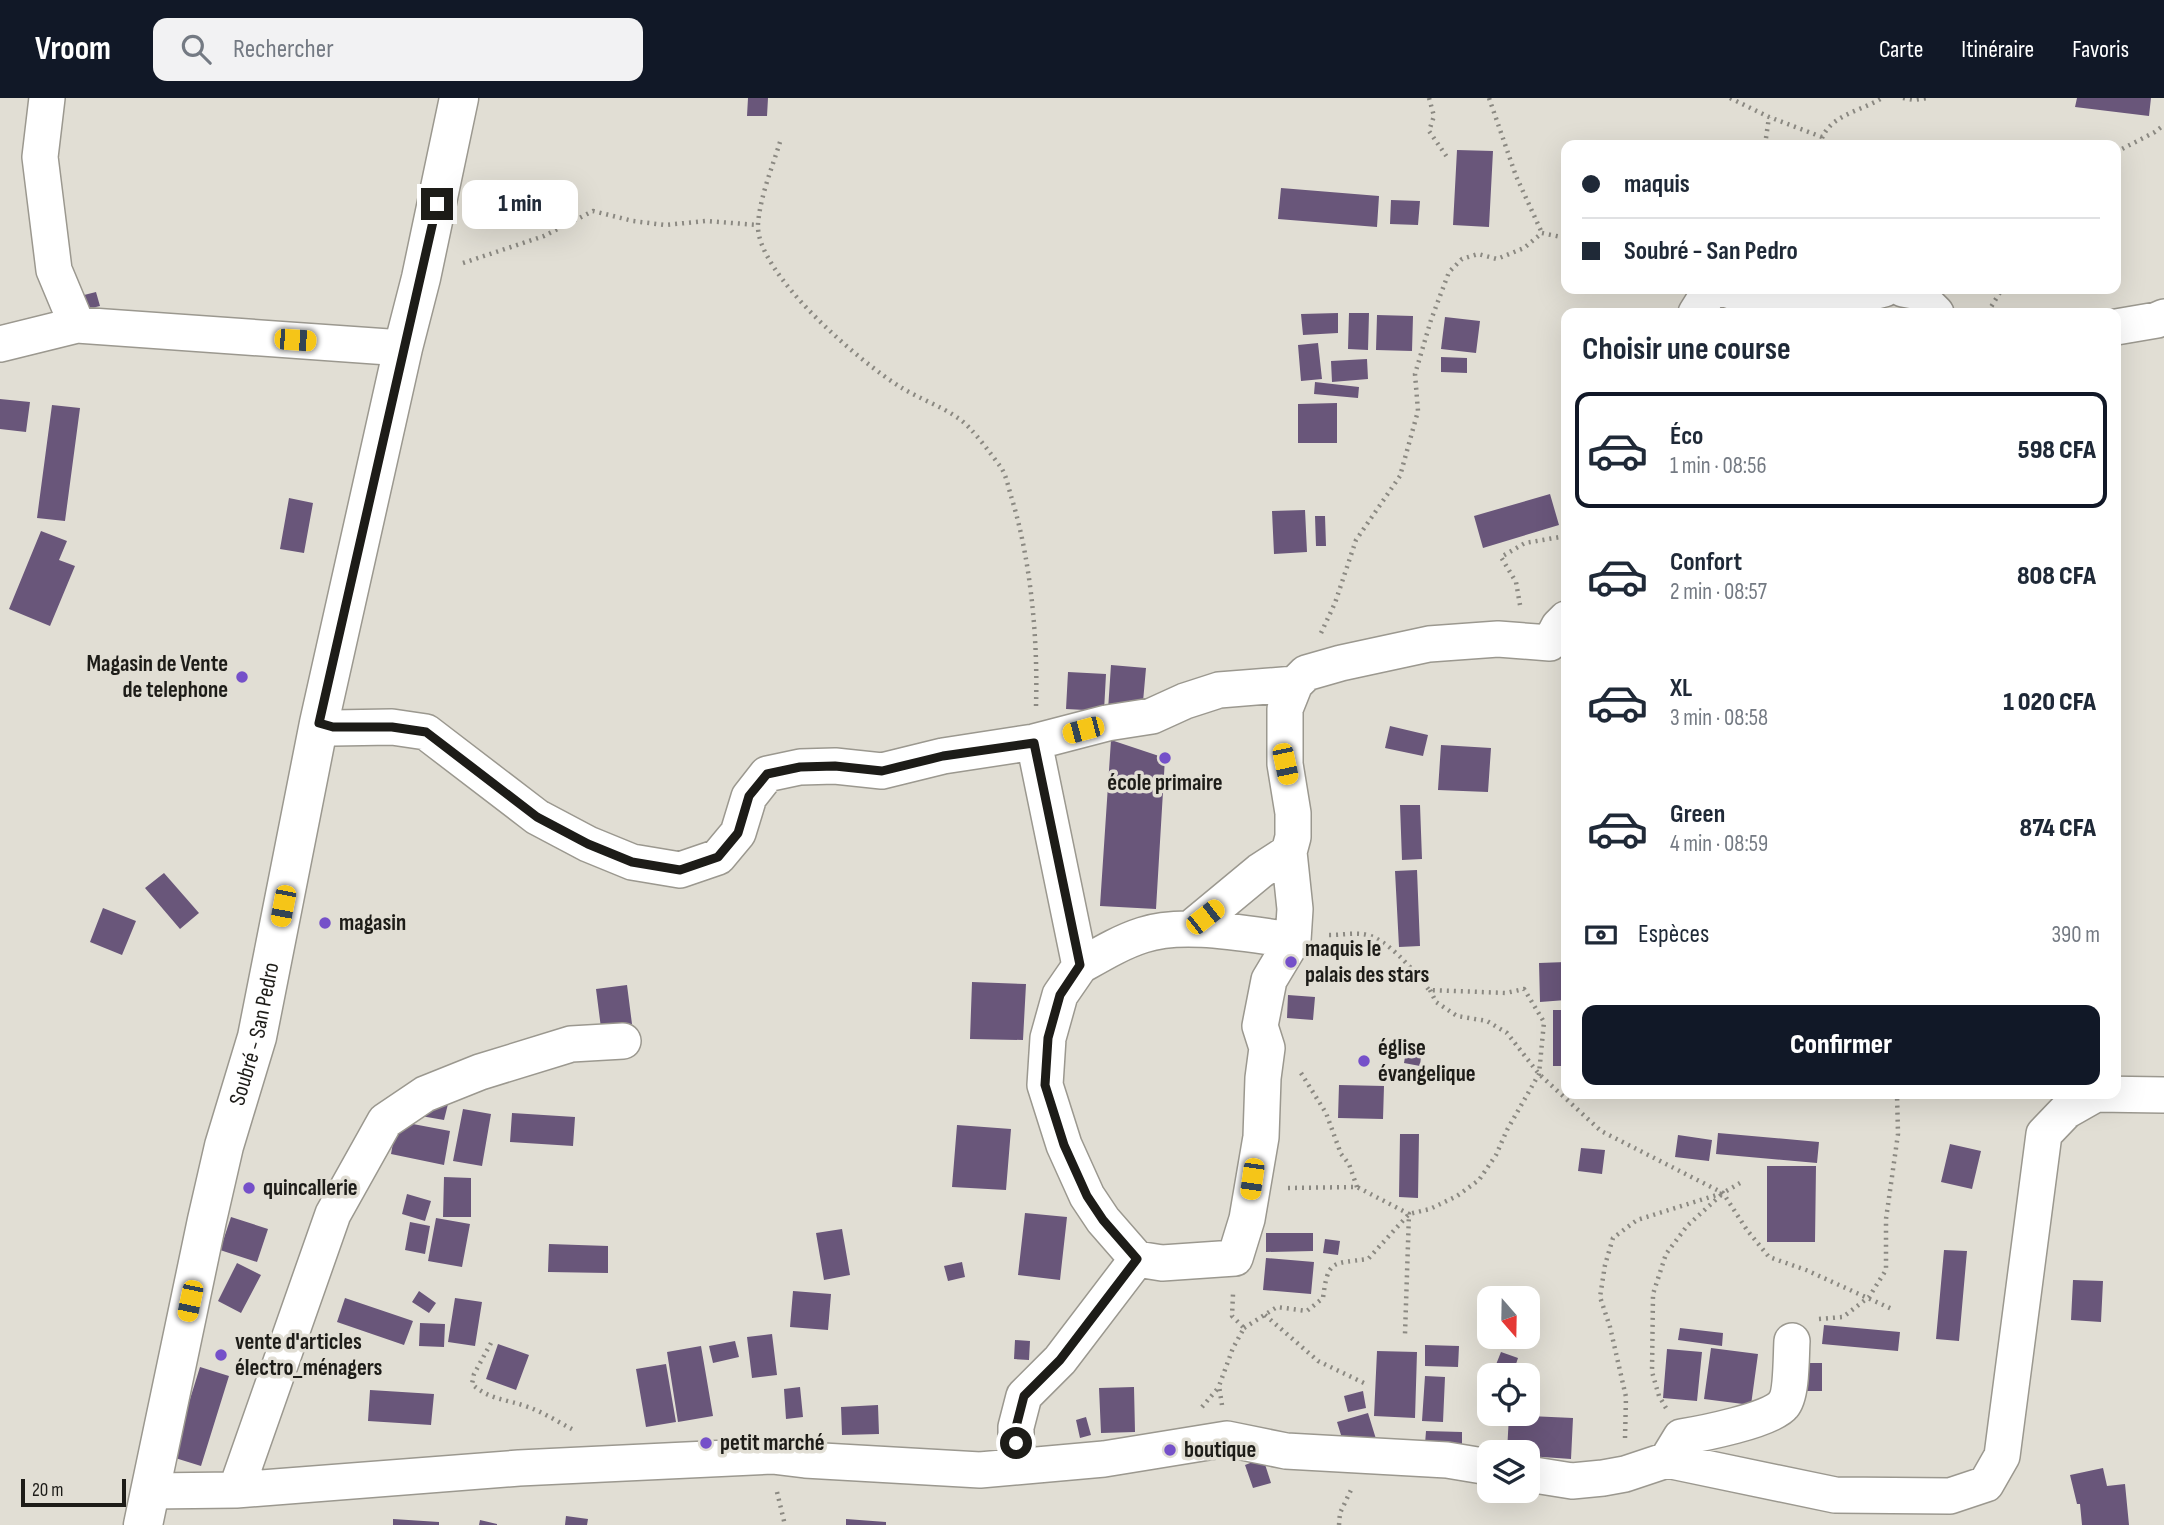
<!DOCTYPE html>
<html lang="fr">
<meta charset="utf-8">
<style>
:root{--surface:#fff;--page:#f2f2f3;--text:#1f2937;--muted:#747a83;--line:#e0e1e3;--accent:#111827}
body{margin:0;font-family:"Sofia Sans Condensed",sans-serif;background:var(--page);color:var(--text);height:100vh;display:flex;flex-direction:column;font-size:26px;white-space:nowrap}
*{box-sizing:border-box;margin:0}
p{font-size:23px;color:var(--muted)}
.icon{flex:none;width:38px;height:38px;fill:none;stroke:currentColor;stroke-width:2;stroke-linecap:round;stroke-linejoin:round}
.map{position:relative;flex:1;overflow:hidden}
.side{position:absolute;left:1561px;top:210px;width:560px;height:791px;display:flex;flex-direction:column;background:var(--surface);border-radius:14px;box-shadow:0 7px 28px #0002}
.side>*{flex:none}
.banner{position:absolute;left:1561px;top:42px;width:560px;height:154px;border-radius:14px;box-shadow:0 7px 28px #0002;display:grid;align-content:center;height:154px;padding:0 21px;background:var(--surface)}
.needle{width:46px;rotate:160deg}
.controls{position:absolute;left:1477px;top:1188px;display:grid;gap:14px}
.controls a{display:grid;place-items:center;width:63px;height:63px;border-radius:14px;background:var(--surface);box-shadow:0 7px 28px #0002;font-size:35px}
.scale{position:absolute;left:21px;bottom:18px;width:105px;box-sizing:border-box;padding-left:7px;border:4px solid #1d1c18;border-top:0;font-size:19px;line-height:24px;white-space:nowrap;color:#1d1c18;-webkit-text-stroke:5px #e1ded4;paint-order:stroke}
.end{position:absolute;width:32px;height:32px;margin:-16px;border:9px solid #1d1c18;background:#fff;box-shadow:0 0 0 4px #fff}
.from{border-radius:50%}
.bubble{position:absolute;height:49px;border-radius:14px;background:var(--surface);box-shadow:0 7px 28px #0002;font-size:23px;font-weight:800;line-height:49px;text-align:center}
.car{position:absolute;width:21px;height:42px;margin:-21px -10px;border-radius:9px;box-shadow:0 0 5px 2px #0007;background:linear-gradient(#f5c518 24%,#345 0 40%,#f5c518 0 76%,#345 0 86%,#f5c518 0)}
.banner b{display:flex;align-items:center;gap:24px;height:66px;font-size:26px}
.banner b+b{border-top:2px solid var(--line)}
.banner i{width:18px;height:18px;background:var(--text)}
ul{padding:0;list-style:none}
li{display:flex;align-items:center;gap:21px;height:116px;margin:0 14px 10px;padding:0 7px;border:4px solid transparent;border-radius:14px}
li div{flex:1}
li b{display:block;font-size:26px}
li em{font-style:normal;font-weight:800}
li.selected{border-color:var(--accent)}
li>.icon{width:63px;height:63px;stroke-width:1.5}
h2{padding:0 21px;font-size:32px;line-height:84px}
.pay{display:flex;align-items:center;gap:18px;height:77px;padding:0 21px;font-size:26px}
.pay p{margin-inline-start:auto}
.action{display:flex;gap:14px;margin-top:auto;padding:14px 21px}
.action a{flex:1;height:80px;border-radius:14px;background:var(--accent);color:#fff;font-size:28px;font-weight:800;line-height:80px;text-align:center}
header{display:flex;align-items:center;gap:42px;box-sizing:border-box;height:98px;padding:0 35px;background:var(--accent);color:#fff}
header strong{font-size:33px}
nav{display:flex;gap:38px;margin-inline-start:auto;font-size:24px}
.search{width:490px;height:63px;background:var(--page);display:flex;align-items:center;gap:18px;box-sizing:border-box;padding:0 24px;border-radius:14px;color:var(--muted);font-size:26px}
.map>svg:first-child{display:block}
</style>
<header>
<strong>Vroom</strong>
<div class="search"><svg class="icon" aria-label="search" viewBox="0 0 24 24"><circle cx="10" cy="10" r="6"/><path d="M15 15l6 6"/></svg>Rechercher</div>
<nav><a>Carte</a><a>Itinéraire</a><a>Favoris</a></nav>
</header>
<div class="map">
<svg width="2164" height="1427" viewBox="0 0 2164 1427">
<rect width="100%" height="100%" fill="#e1ded4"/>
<path fill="#69567a" d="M748,0H768L767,18H747Z
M2077,0H2151L2149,18L2075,9Z
M1457,52L1493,53L1489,129L1453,127Z
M1281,90L1379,98L1377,129L1278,121Z
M1391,102L1420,103L1418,127L1390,126Z
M96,194L100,208L84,212L80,198Z
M1338,215V235L1303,237L1301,216Z
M1349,215H1369L1368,252L1348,251Z
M1377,217L1413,218L1412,253L1376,252Z
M1445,219L1480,223L1476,255L1441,251Z
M1318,245L1322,281L1301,283L1298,247Z
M1441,259L1467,260V275L1441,274Z
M1367,261L1368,281L1332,284L1331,263Z
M2116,270H2119L2118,305H2116Z
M1315,284L1359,289L1358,300L1314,296Z
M0,301L30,304L26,334L0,331Z
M1337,305V345H1298V306Z
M52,307L80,310L65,423L37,420Z
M1550,396L1559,427L1483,450L1474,418Z
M289,400L313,405L304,455L280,451Z
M1305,412L1307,454L1274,456L1272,413Z
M1315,418H1325L1326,448H1316Z
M41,433L67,443L59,462L75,468L50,528L9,511Z
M1111,567L1146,570L1142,615L1108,612Z
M1068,574L1106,576L1104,613L1066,611Z
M1390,628L1428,637L1423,658L1385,650Z
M1111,642L1165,660L1156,811L1100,808Z
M1441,647L1491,650L1488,694L1438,692Z
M1400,707H1420L1422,761L1402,762Z
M1417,772L1420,848L1399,849L1395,773Z
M164,775L199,815L180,831L145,790Z
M103,810L136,823L122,857L90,844Z
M1566,864V902L1540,904L1539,865Z
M972,884L1026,886L1023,942L970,941Z
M627,887L632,926L601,930L596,891Z
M1288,897L1315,899L1313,922L1287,920Z
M1553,912H1566V968H1553Z
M1407,947L1422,949L1420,968L1404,965Z
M1339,987L1384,988L1383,1021L1338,1020Z
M424,1002L448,1006L444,1022L421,1018Z
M463,1011L491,1016L482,1068L453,1063Z
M512,1015L575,1019L573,1048L510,1044Z
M397,1023L450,1033L444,1067L391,1056Z
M957,1027L1011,1031L1006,1092L952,1089Z
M1718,1035L1819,1044L1817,1065L1716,1056Z
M1400,1036H1419L1418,1100L1399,1099Z
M1678,1037L1712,1042L1709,1063L1675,1059Z
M1950,1046L1981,1053L1972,1091L1941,1084Z
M1581,1050L1605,1052L1602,1076L1578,1073Z
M1767,1068H1816L1815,1144H1767Z
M444,1079L471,1080V1119H443Z
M407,1096L431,1103L425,1123L402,1116Z
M1025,1115L1067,1119L1060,1182L1018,1177Z
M231,1119L268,1131L257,1164L220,1152Z
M436,1120L470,1126L462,1169L428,1163Z
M410,1124L430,1128L425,1156L405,1152Z
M842,1131L850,1177L824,1182L816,1135Z
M1266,1135H1313V1153L1266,1154Z
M1325,1141L1340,1143L1338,1157L1323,1155Z
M549,1146L608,1148V1175L548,1174Z
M1944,1152L1967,1153L1959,1243L1936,1241Z
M1266,1160L1314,1164L1311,1196L1263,1192Z
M962,1164L965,1179L948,1183L944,1168Z
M237,1165L261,1177L241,1215L218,1203Z
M2073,1182L2103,1183L2101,1224L2071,1222Z
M419,1193L436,1205L429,1215L412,1204Z
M793,1193L831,1196L828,1232L790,1229Z
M345,1200L413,1223L404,1247L337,1224Z
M455,1200L482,1204L475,1248L448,1244Z
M420,1225L445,1226L444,1249L419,1248Z
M1824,1227L1900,1234L1898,1253L1822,1246Z
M1680,1230L1723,1235L1722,1248L1678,1242Z
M772,1236L777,1277L752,1280L747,1239Z
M1015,1242L1030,1243L1029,1262L1014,1261Z
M735,1243L739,1259L713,1265L709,1248Z
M498,1246L529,1257L516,1292L486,1281Z
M1425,1247L1459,1248L1458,1269L1425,1268Z
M701,1248L713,1318L678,1324L667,1254Z
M1711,1250L1758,1256L1751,1307L1704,1301Z
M1667,1251L1702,1254L1697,1303L1663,1300Z
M1377,1253L1417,1254L1415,1320L1374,1318Z
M1501,1254L1518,1260L1512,1278L1493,1274Z
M1800,1265H1822V1293H1800Z
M666,1266L676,1324L646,1329L636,1271Z
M200,1269L229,1278L201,1368L172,1359Z
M1425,1278L1445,1279L1443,1324L1422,1323Z
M800,1289L803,1319L786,1321L784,1291Z
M1134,1289L1135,1334L1101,1335L1099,1290Z
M370,1292L434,1296L431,1327L368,1323Z
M1363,1293L1366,1310L1348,1314L1344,1298Z
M878,1307L879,1336L842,1337L841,1309Z
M1368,1315L1376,1341L1345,1350L1337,1324Z
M1509,1317L1573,1320L1571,1361L1528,1358V1354H1507Z
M1086,1319L1091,1337L1080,1340L1076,1322Z
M1426,1333L1462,1334V1347L1425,1346Z
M1263,1360L1271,1385L1253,1390L1245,1367Z
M2103,1370L2107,1388L2125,1386L2129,1427H2082L2080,1406H2077L2070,1377Z
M566,1418L588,1421L587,1427H565Z
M393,1421L439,1424V1427H393Z
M846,1421L886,1424V1427H846Z
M480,1422L497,1426V1427H479Z"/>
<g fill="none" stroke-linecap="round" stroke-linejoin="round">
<g stroke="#9b988f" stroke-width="38">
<path id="street" d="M47,0L40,59L54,172L77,227
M1725,191C1782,213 1827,206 1884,191
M1903,191L1914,193L1936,215
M1696,215L1711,191
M2116,229L2157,222L2164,219
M0,246L77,227L403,250
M319,625L333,630L392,629L426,634L537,719L588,746L632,764L680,772L718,759L738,735L749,699L767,676L800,669L835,668L882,673L943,658L1034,644L1107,625L1152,618L1185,603L1219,592L1295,586
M1034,644L1080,868C1101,856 1121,844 1143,837C1184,823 1250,837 1293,842
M1190,831L1260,773L1289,754
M1080,868L1060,897L1048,940L1045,987L1064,1047L1087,1098L1103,1122L1137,1161L1162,1165L1235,1160L1247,1121L1261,1039L1263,980L1267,950L1260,928L1269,882L1293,842L1295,811L1289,754L1293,739V715L1285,666V611L1295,586L1306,575L1341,565L1429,546L1498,541L1550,545L1559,528L1566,521
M1667,1362L1681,1339C1700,1336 1772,1322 1783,1307C1792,1297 1791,1258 1792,1243
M1021,1367L1016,1345V1329L1024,1298L1060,1262L1137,1161
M1528,1376L1572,1383L1603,1380L1625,1376L1667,1362L1835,1397L1950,1398L1986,1386L2002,1358L2044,1036L2066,1013L2096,996L2164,997
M236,1392L333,1116L385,1023L425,996L480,974L571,946L623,943
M150,1393L236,1392L519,1370L772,1358L805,1362L980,1372L1104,1361L1227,1341L1286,1353L1447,1362L1489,1369"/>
</g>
<g stroke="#9b988f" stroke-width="41">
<g id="primary">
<path id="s1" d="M143,1427L207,1122L224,1048L257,939L319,625L403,250L421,180L459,0"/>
</g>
</g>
<path stroke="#8b8982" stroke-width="4.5" stroke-dasharray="2 5" stroke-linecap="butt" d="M1429,0L1434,18L1429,33L1447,59
M1489,0L1516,78L1542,135
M1730,0L1769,19L1822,39
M1903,0L1914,2L1927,0
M780,44C772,70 760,99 758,126C755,175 862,266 902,290C920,301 941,308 958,320C971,328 990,355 1000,368C1006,376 1008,388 1011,398C1031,462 1038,541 1036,608
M1765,47L1769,19
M1820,47C1826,17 1860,14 1882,0
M2116,54L2155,34L2164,27
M1542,135L1566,140
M463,165L544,138L593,113L633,123L665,127L706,123L758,127
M1990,215L1991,209L2002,191
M1520,507L1516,484L1501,459L1525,445L1566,438
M1321,535L1335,505L1356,442L1400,378L1418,313L1415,276L1431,222L1449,174L1462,161L1478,156L1497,161L1524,150L1542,135
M1430,892L1436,904L1457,918L1487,923L1507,935L1539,976L1601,1033L1723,1095L1747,1132L1769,1159L1806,1172L1892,1211
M1301,975L1326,1015L1341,1056L1349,1066L1357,1089
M1288,1090L1357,1089L1409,1116L1405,1236
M1265,1217L1318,1263L1364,1285
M1819,1221L1843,1219L1869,1199L1886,1172V1121L1898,1036L1897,996
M1244,1230L1277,1209L1307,1213L1323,1200C1328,1161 1332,1166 1368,1161L1409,1116L1430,1111L1457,1098L1479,1082L1496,1057L1507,1032L1539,976L1544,924L1524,891L1506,895L1429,892C1415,874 1386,838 1362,836C1351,835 1340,837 1329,837
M491,1245L474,1276L472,1286C489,1302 507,1301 528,1309C543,1314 558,1324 572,1331
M1222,1307L1219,1288L1233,1250L1244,1230L1232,1218L1233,1196
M1202,1309L1219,1289
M1666,1310L1659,1298L1652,1274L1653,1196L1666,1156L1687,1128L1721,1097
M1625,1340L1626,1299L1610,1229L1600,1199L1605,1167L1613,1140L1637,1122L1723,1095L1740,1085
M777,1394L785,1427
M1339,1427L1340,1415L1351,1392"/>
<use href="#street" stroke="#fff" stroke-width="35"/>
<use href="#primary" stroke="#fff" stroke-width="38"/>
</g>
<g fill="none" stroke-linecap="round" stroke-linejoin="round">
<path stroke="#1d1c18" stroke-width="9" d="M437,106L319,625L333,629H392L426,634L537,719L588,746L632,764L680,772L718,759L738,735L749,698L767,676L800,669L835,668L882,673L943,658L1034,645L1080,867L1060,897L1048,940L1045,987L1064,1047L1087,1098L1103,1122L1137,1161L1060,1262L1024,1298L1016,1329V1345"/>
</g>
<g fill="#7550c9" stroke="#e1ded4" stroke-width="2.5">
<circle cx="242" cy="579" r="7"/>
<circle cx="1165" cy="660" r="7"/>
<circle cx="325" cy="825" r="7"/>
<circle cx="1291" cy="864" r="7"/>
<circle cx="1364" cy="963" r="7"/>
<circle cx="249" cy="1090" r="7"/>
<circle cx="221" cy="1257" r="7"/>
<circle cx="706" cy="1345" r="7"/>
<circle cx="1170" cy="1352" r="7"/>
</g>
<g text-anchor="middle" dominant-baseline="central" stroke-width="7" stroke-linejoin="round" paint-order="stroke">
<g font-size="23" font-weight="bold" fill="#1d1c18" stroke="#e1ded4" text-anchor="start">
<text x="228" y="566" text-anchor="end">Magasin de Vente<tspan x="228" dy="26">de telephone</tspan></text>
<text x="1165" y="685" text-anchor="middle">école primaire</text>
<text x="339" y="825">magasin</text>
<text x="1305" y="851">maquis le<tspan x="1305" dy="26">palais des stars</tspan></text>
<text x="1378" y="950">église<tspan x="1378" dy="26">évangelique</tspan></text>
<text x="263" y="1090">quincallerie</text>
<text x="235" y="1244">vente d'articles<tspan x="235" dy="26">électro_ménagers</tspan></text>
<text x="720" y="1345">petit marché</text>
<text x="1184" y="1352">boutique</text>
</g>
<g font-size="23" fill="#1d1c18" stroke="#e1ded4">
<text stroke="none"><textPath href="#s1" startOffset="504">Soubré - San Pedro</textPath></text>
</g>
</g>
</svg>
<div class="controls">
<a><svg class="needle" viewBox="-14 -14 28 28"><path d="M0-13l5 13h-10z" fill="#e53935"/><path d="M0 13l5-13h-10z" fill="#747a83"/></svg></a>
<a><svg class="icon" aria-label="locate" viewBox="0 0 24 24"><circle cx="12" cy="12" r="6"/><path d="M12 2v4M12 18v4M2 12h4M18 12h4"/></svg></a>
<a><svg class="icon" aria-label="layers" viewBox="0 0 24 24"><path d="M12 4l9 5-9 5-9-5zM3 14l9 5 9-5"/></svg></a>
</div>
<div class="scale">20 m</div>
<i class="end from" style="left:1016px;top:1345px"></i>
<i class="end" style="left:437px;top:106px"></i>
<div class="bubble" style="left:462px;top:82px;width:116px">1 min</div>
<i class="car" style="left:295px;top:242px;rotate:94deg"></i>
<i class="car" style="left:1083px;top:632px;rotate:255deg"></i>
<i class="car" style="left:1285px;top:666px;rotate:168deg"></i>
<i class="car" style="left:283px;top:808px;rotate:191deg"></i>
<i class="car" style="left:1205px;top:819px;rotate:52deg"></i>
<i class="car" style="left:1252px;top:1081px;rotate:188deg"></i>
<i class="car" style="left:190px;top:1203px;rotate:192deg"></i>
<div class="banner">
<b><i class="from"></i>maquis</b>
<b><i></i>Soubré - San Pedro</b>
</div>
<section class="side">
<h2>Choisir une course</h2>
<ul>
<li class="selected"><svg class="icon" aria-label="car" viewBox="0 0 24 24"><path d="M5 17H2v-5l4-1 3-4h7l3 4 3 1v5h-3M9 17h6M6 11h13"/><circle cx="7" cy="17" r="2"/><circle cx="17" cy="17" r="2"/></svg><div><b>Éco</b><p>1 min · 08:56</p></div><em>598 CFA</em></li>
<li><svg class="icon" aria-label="car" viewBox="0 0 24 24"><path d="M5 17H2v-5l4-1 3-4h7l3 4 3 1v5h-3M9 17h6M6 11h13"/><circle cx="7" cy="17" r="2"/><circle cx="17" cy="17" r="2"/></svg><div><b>Confort</b><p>2 min · 08:57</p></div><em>808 CFA</em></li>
<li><svg class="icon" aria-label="car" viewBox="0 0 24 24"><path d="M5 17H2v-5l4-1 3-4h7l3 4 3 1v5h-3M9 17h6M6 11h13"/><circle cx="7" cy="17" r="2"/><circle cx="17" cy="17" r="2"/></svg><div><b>XL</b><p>3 min · 08:58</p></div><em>1 020 CFA</em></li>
<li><svg class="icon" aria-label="car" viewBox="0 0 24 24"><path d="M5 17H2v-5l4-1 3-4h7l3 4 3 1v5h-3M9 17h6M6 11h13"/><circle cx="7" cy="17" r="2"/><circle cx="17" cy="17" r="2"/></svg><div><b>Green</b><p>4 min · 08:59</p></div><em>874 CFA</em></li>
</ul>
<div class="pay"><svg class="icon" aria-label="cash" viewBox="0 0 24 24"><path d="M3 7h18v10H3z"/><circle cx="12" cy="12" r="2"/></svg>Espèces<p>390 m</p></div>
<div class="action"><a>Confirmer</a></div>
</section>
</div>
